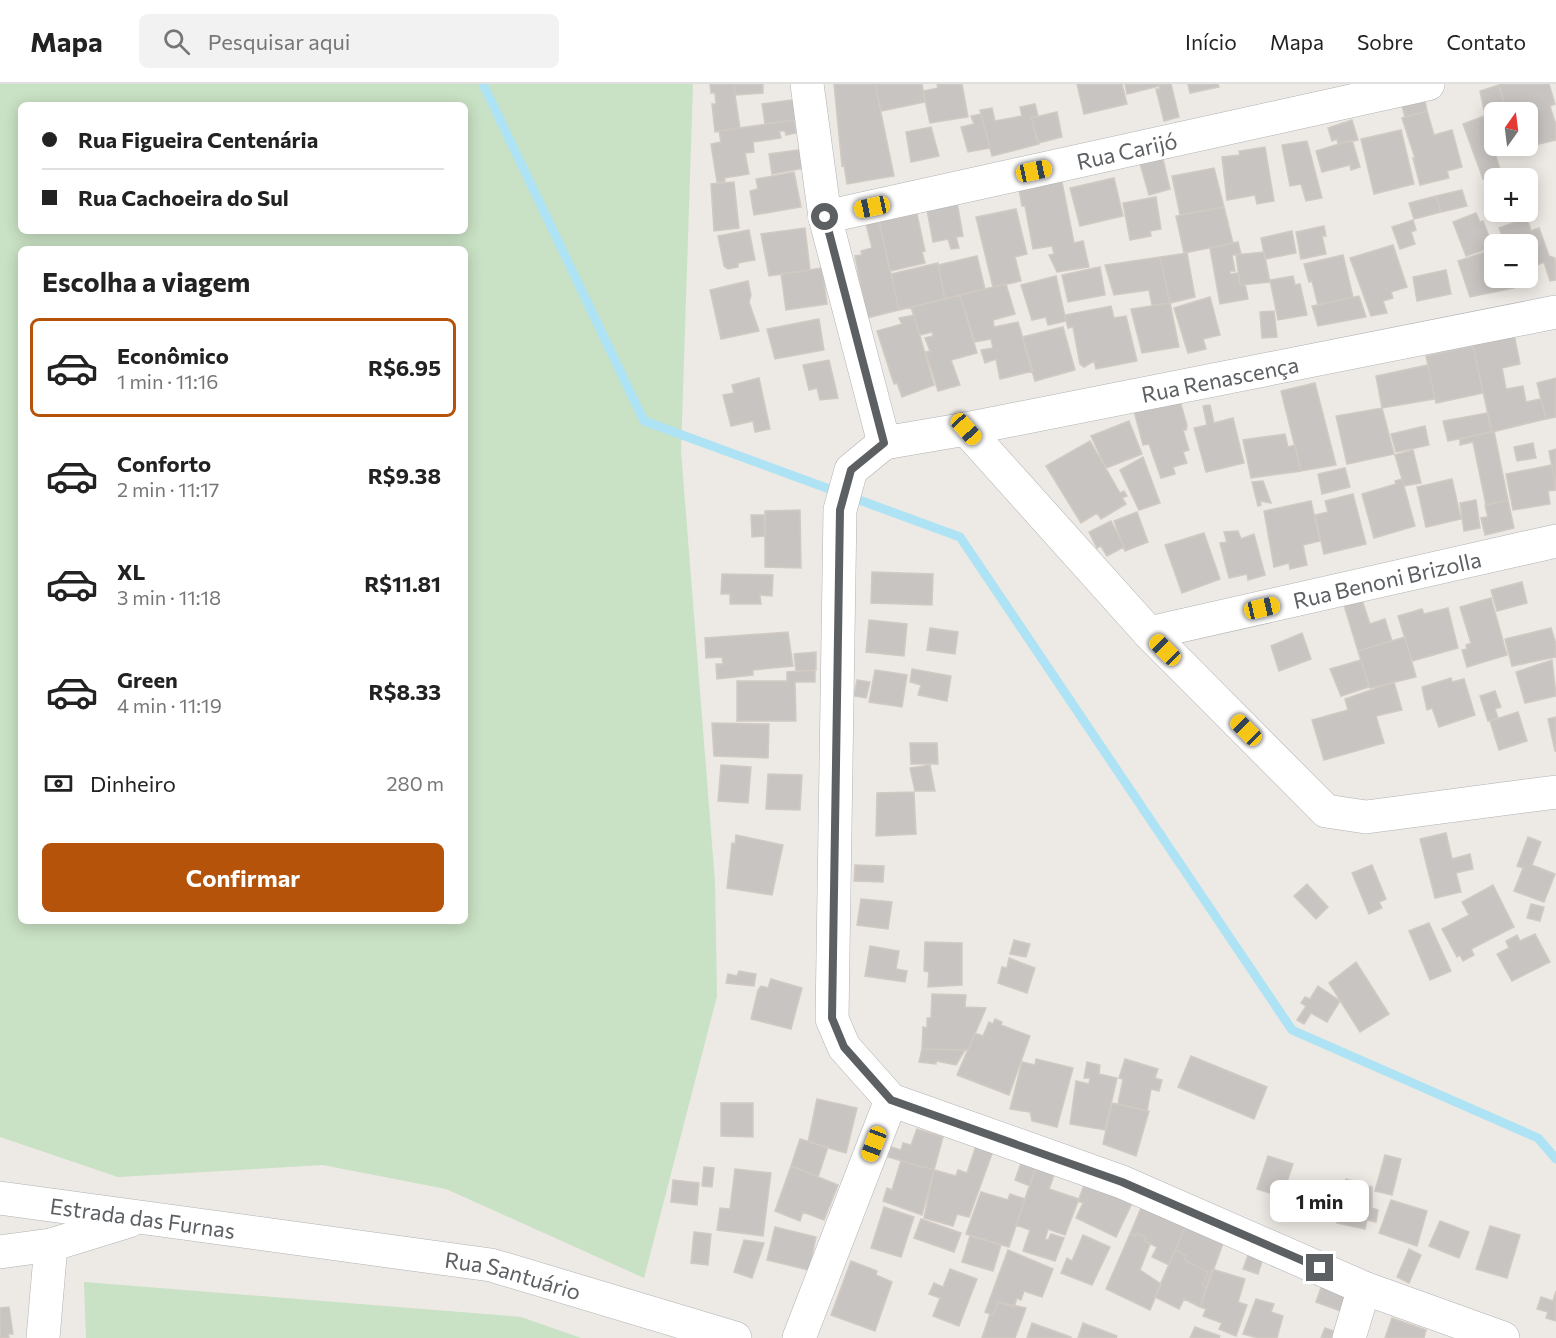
<!DOCTYPE html>
<html lang="pt">
<meta charset="utf-8">
<style>
:root{--surface:#fff;--page:#f2f2f2;--text:#222;--muted:#767676;--line:#e0e0e0;--accent:#b45309}
body{margin:0;font-family:Commissioner,sans-serif;background:var(--page);color:var(--text);height:100vh;display:flex;flex-direction:column;font-size:22px;white-space:nowrap}
*{box-sizing:border-box;margin:0}
p{font-size:20px;color:var(--muted)}
.icon{flex:none;width:33px;height:33px;fill:none;stroke:currentColor;stroke-width:2;stroke-linecap:round;stroke-linejoin:round}
.map{position:relative;flex:1;overflow:hidden}
.sheet{position:absolute;left:18px;top:162px;width:450px;height:678px;display:flex;flex-direction:column;background:var(--surface);border-radius:9px;box-shadow:0 3px 15px #0003}
.sheet>*{flex:none}
.top-card{position:absolute;left:18px;top:18px;width:450px;height:132px;border-radius:9px;box-shadow:0 3px 15px #0003;display:grid;align-content:center;height:132px;padding:0 24px;background:var(--surface)}
.needle{width:39px;rotate:14deg}
.tools{position:absolute;left:1484px;top:18px;display:grid;gap:12px}
.tools a{display:grid;place-items:center;width:54px;height:54px;border-radius:9px;background:var(--surface);box-shadow:0 3px 15px #0003;font-size:30px}
.end{position:absolute;width:27px;height:27px;margin:-14px;border:8px solid #5c6063;background:#fff;box-shadow:0 0 0 3px #fff}
.from{border-radius:50%}
.bubble{position:absolute;height:42px;border-radius:9px;background:var(--surface);box-shadow:0 3px 15px #0003;font-size:20px;font-weight:700;line-height:42px;text-align:center}
.car{position:absolute;width:18px;height:36px;margin:-18px -9px;border-radius:8px;box-shadow:0 0 4px 2px #0007;background:linear-gradient(#f5c518 24%,#345 0 40%,#f5c518 0 76%,#345 0 86%,#f5c518 0)}
.top-card b{display:flex;align-items:center;gap:21px;height:57px;font-size:22px}
.top-card b+b{border-top:2px solid var(--line)}
.top-card i{width:15px;height:15px;background:var(--text)}
ul{padding:0;list-style:none}
li{display:flex;align-items:center;gap:18px;height:99px;margin:0 12px 9px;padding:0 12px;border:3px solid transparent;border-radius:9px}
li div{flex:1}
li b{display:block;font-size:22px}
li em{font-style:normal;font-weight:700}
li.on{border-color:var(--accent)}
li>.icon{width:54px;height:54px;stroke-width:1.5}
h2{padding:0 24px;font-size:27px;line-height:72px}
.pay{display:flex;align-items:center;gap:15px;height:66px;padding:0 24px;font-size:22px}
.pay p{margin-inline-start:auto}
.button{display:flex;gap:12px;margin-top:auto;padding:12px 24px}
.button a{flex:1;height:69px;border-radius:9px;background:var(--accent);color:#fff;font-size:24px;font-weight:700;line-height:69px;text-align:center}
header{display:flex;align-items:center;gap:36px;box-sizing:border-box;height:84px;padding:0 30px;background:var(--surface);border-bottom:2px solid var(--line)}
header strong{font-size:28px}
nav{display:flex;gap:33px;margin-inline-start:auto;font-size:21px}
.search{width:420px;height:54px;background:var(--page);display:flex;align-items:center;gap:15px;box-sizing:border-box;padding:0 21px;border-radius:9px;color:var(--muted);font-size:22px}
.map>svg:first-child{display:block}
</style>
<header>
<strong>Mapa</strong>
<div class="search"><svg class="icon" aria-label="search" viewBox="0 0 24 24"><circle cx="10" cy="10" r="6"/><path d="M15 15l6 6"/></svg>Pesquisar aqui</div>
<nav><a>Início</a><a>Mapa</a><a>Sobre</a><a>Contato</a></nav>
</header>
<div class="map">
<svg width="1556" height="1254" viewBox="0 0 1556 1254">
<rect width="100%" height="100%" fill="#ede9e4"/>
<path fill="#c9e1c4" fill-rule="evenodd" d="M0,0H693L681,367L715,798L717,912L644,1194L446,1105L323,1081L118,1093L0,1053ZM21,21H465V147H21ZM21,165H465V837H21Z
M84,1198L521,1233L581,1254H86Z"/>
<g fill="none" stroke-linecap="round" stroke-linejoin="round">
<path stroke="#ade3f4" stroke-width="9" d="M483,0L644,337L960,453L1292,946L1538,1054L1556,1075"/>
</g>
<path fill="#c8c4c1" stroke="#d1cac3" stroke-width="1.5" d="M710,0H763V9L735,11L740,44L715,48L712,20H716L715,9H711Z
M734,0H763V9L735,11Z
M834,0H875L894,92L847,100L844,81L842,82Z
M875,0H922L925,18L881,27Z
M937,0H962L968,33L930,39L923,7L938,4Z
M1077,0H1122L1127,20L1084,30Z
M1125,0H1171L1179,33L1164,37L1156,5H1160L1159,2L1127,10Z
M1188,0H1218L1219,3L1190,9Z
M1499,0H1549L1555,20L1550,22L1556,41V56L1531,62L1527,59V28H1507Z
M1499,1L1504,20L1484,26L1480,7Z
M798,15L800,35L765,40L762,20Z
M1425,17L1427,27L1405,33L1402,22Z
M1035,20L1038,32L1031,34L1039,60L992,72L980,26L992,24L995,37L1022,32L1020,23Z
M1506,24L1507,28H1494V62H1516L1495,69L1501,89L1483,95L1463,40Z
M1427,27L1434,51L1452,46L1462,83L1447,87L1449,94L1420,101L1413,74H1415L1402,34Z
M1057,28L1062,53L1038,59L1031,34Z
M981,30L990,64L968,68L961,43L974,40L971,32Z
M794,36L796,49L786,51L785,47H779L781,54L753,58L754,68L745,69L749,90L724,94L725,97L717,98L711,60L721,58L719,47Z
M1352,36L1358,56L1338,60L1337,55L1332,57L1328,44Z
M931,43L939,72L911,78L906,48Z
M1401,46L1414,100L1374,110L1361,55Z
M1352,56L1360,83L1351,86L1350,81L1322,88L1316,67Z
M1307,57L1322,114L1306,117L1301,100L1290,102L1282,61Z
M1265,63L1274,117L1257,120L1255,111L1227,116L1222,73L1240,71L1239,67Z
M805,65L804,84L772,90L769,70Z
M1162,71L1170,105L1149,111L1139,76Z
M1214,84L1224,123L1180,131L1172,92Z
M794,88L801,123L754,131L750,107L758,105L756,95Z
M1061,93L1074,159L1083,157L1089,183L1057,188L1049,171L1054,170L1052,162L1033,165L1025,122H1022L1018,100Z
M1114,94L1123,132L1080,142L1070,104Z
M734,98L739,144L714,147L711,100Z
M1462,106L1467,122L1441,128L1436,112Z
M1436,112L1441,128L1414,135L1409,119Z
M1156,113L1161,145L1150,147L1151,152L1130,156L1123,119Z
M957,118L963,152L956,153L959,164L951,165L948,155L933,158L927,126Z
M1224,123L1233,159L1184,169L1176,132Z
M1016,125L1027,170L1015,173L1021,197L993,203L976,133Z
M1476,129L1480,138L1483,137L1493,163L1466,172L1453,138Z
M917,130L925,167L922,168L925,179L890,187L879,137Z
M1527,134L1531,147L1539,144L1549,172L1555,174L1556,196L1550,197L1544,178L1530,184L1533,189L1527,191V160H1505L1499,144Z
M879,136L899,226L867,234L855,172L862,171L861,167L872,164L866,140Z
M1413,136L1416,146L1411,148L1415,160L1400,165L1392,143Z
M1324,142L1326,152H1322L1326,170L1301,175L1296,148Z
M805,144L810,186L769,192L761,150Z
M749,146L755,176L738,179V183L728,185L724,182L718,152Z
M1292,147L1296,169L1265,175L1261,154Z
M1238,158L1241,170L1232,171L1235,187H1230V190L1238,189L1240,201L1245,200L1248,215L1220,220L1210,164Z
M1393,161L1407,203L1391,208L1393,214L1383,217L1387,229L1371,232L1350,174Z
M1494,165V194H1511L1514,204L1470,213L1458,177Z
M1264,168L1270,198L1240,201L1236,171Z
M1187,169L1195,213L1170,219L1160,173Z
M1343,171L1353,213L1318,221L1312,197L1309,198L1304,180Z
M977,172L985,205L945,215L938,181Z
M1160,173L1170,219L1152,221L1149,206L1114,211L1105,181Z
M938,179L945,215L899,226L891,190Z
M1100,183L1105,211L1068,218L1062,191Z
M822,184L827,220L786,226L781,190Z
M1446,186L1451,210L1417,217L1413,193Z
M1056,192L1066,237L1048,241L1046,233L1032,236L1021,201Z
M1293,192L1295,201L1300,200L1307,231L1278,236L1270,196Z
M748,197L751,211L749,218L759,247L721,255L710,206Z
M1006,200L1015,230L993,236L994,243L1018,238L1033,287L1000,295L996,275L985,279L981,266L993,264L991,255L975,258L960,211Z
M960,211L977,269L951,276L960,301L938,307L926,268L930,267L925,254L933,252L932,248L920,251L911,223Z
M1359,212L1366,233L1318,242L1312,222Z
M1210,213L1220,251L1203,255L1206,265L1188,269L1174,224Z
M1170,219L1179,263L1142,269L1131,225Z
M1111,222L1114,234L1126,232L1137,277L1096,285L1094,277L1084,283L1080,280L1073,243L1068,244L1065,231Z
M1274,227L1277,253L1262,254L1260,228Z
M914,231L934,301L902,313L897,299L894,300L877,247L902,240L899,234Z
M819,235L824,266L775,275L767,245Z
M1063,243L1075,286L1035,297L1022,253Z
M1514,250L1520,280L1502,284L1506,305L1523,302L1526,318L1541,315L1546,335L1492,348L1472,258Z
M1473,262L1483,309L1436,319L1426,272Z
M829,276L838,314L820,316L817,304L809,306L803,281Z
M1428,281L1435,315L1382,324L1376,292Z
M759,294L770,345L755,348L753,337L731,342L723,311L734,309L732,301Z
M1556,294V333L1546,335L1537,299Z
M1315,299L1336,381L1301,387L1281,307Z
M1180,317L1187,341L1186,346H1183L1189,366L1183,368L1187,379L1173,383L1175,390L1161,394L1149,360L1143,361L1134,327Z
M1210,321L1214,339L1233,334L1244,379L1206,388L1194,344L1207,341L1203,322Z
M1382,324L1394,370L1347,380L1336,332Z
M1487,329L1492,348L1448,357L1443,337Z
M1129,337L1142,370L1106,384L1091,352Z
M1425,342L1429,361L1396,368L1391,350Z
M1494,347L1508,416L1486,421L1473,358L1460,361V355Z
M1285,350L1288,363L1295,361L1301,387L1251,394L1243,356Z
M1090,357L1120,409L1124,407L1127,412L1122,414L1126,420L1101,435L1097,429L1081,439L1046,382Z
M1533,359L1536,374L1517,377L1514,363Z
M1556,365V404L1549,367Z
M1413,366L1421,399L1404,402L1395,371Z
M1143,373L1160,419L1139,426L1120,386Z
M1552,381L1556,406L1548,407L1550,420L1513,426L1506,390Z
M1345,384L1350,403L1322,410L1318,390Z
M1402,395L1415,442L1374,454L1362,410L1396,400L1395,397Z
M1452,395L1461,435L1426,443L1417,403Z
M1263,397L1271,419L1260,417L1261,421L1258,422L1252,398Z
M1353,410L1366,460L1324,470L1315,431L1328,428L1325,417Z
M1476,416L1480,444L1464,447L1460,419Z
M1508,416L1514,444L1485,451L1481,434L1488,433L1485,421Z
M1311,417L1320,457L1303,461L1307,481L1290,485L1289,479L1274,483L1264,427Z
M800,426L801,484L765,483V427Z
M1137,428L1148,458L1125,467L1114,437Z
M751,431H764L765,452L752,453Z
M1111,437L1124,463L1107,472L1101,462L1097,464L1089,448Z
M1238,447L1241,455L1254,450L1265,491L1248,496L1247,490L1229,494L1220,459L1227,458L1224,448Z
M1204,449L1220,495L1182,509L1165,461Z
M872,488L933,490L932,521L871,519Z
M722,490L773,491L772,512L760,511L761,520H730V510H721Z
M1522,498L1527,519L1497,527L1491,506Z
M1491,514L1507,571L1467,583L1462,566L1467,565L1466,561L1471,559L1460,523Z
M1362,516L1370,540L1385,535L1392,557L1358,567L1344,521Z
M1448,524L1458,564L1412,577L1398,532L1422,525L1424,530Z
M869,536L907,540L904,572L866,568Z
M930,544L958,548L955,570L927,566Z
M1551,544L1556,560V573L1512,582L1505,555Z
M788,548L793,582L753,586V591L717,595L716,580H723L722,573L706,574L705,554Z
M1302,549L1311,575L1279,587L1271,562Z
M1405,553L1416,593L1370,604L1358,567Z
M816,568V586L796,587L794,570Z
M1361,576L1369,603L1341,612L1330,585Z
M1552,576L1556,612L1525,619L1516,588Z
M912,585L951,592L947,617L918,611L921,601L910,598Z
M815,586V598H795L796,637H737V597H787V588Z
M875,586L907,591L902,623L869,618Z
M1451,594L1452,598L1464,595L1475,631L1439,643L1432,624L1427,626L1422,603Z
M857,596L870,598L866,614L854,612Z
M1394,598L1402,626L1376,632L1384,659L1324,676L1312,636L1348,626L1345,615Z
M1495,607L1501,623L1495,625L1498,634L1488,637L1480,612Z
M1518,628L1527,657L1499,666L1490,637Z
M1556,633V667H1555L1548,635Z
M712,639L769,640L768,674L714,672Z
M910,659H937L938,680H911Z
M721,681L751,683L748,719L718,717Z
M930,681L935,707H915L910,684Z
M768,690L802,691L800,726L766,725Z
M914,708L916,750L876,752L877,709Z
M1446,749L1452,775L1470,770L1473,785L1456,789L1461,808L1435,814L1420,755Z
M736,751L783,761L772,811L727,804L732,759L735,760Z
M1528,753L1541,758L1532,781L1555,790L1544,818L1514,807L1523,784L1517,782Z
M855,781L884,782L883,798L854,797Z
M1372,781L1386,815L1379,818L1382,824L1369,830L1352,789Z
M1307,800L1328,823L1316,835L1294,812Z
M1493,801L1514,843L1471,865L1474,871L1463,877L1460,871L1457,873L1442,845L1469,831L1462,818Z
M861,815L892,818L888,845L857,841Z
M1531,820L1544,823L1540,837L1527,834Z
M1429,839L1451,887L1430,896L1409,847Z
M1535,850L1550,878L1512,897L1497,870L1509,864L1506,857L1517,851L1520,857Z
M1014,856L1030,860L1026,873L1010,870Z
M925,858L962,859V901L928,903L929,888L924,887Z
M870,862L899,867L896,885L907,887L905,898L865,892Z
M1009,874L1035,884L1027,909L998,899L1002,883L1007,884Z
M1356,878L1389,930L1360,948L1329,899Z
M739,887L756,890L754,902L726,899L728,890L737,892Z
M771,895L802,904L791,945L751,935L758,906L761,902L768,904Z
M1318,902L1340,917L1327,938L1311,929L1304,940L1297,936L1306,922L1301,919L1305,913L1310,915Z
M932,910L966,911L965,923L986,924L968,966L922,965L923,943L927,944V934H931Z
M995,935L1002,938L1001,941L1030,952L1009,1011L957,991L975,949L983,952L989,938L993,940Z
M922,965L965,966L956,981L936,977V980L919,978Z
M1191,972L1267,1003L1254,1035L1178,1003Z
M1036,975L1073,984L1057,1043L1032,1037L1030,1028L1010,1025L1022,978L1035,981Z
M1125,975L1158,985L1155,994L1162,996L1159,1007L1151,1005L1147,1027L1118,1020L1123,995L1119,994Z
M1087,978L1100,981L1099,990L1117,994L1105,1046L1070,1040L1076,997L1089,1000L1090,994H1084Z
M817,1015L857,1024L846,1069L808,1058Z
M721,1019H753V1053L721,1052Z
M1112,1019L1149,1027L1136,1072L1103,1060Z
M917,1045L943,1053L934,1086L888,1073L891,1063L901,1066L903,1059L911,1061Z
M980,1049L997,1056L969,1133L957,1130L953,1142L924,1134L934,1086L956,1092L958,1086L967,1089Z
M800,1055L828,1063L818,1093L791,1082Z
M1025,1068L1039,1073L1030,1102L1015,1096Z
M1040,1071L1059,1077L1049,1105L1079,1115L1065,1151L1048,1145L1045,1155L1048,1156L1051,1150L1064,1154L1055,1177L1023,1167L1030,1146L1016,1141Z
M1385,1071L1401,1075L1392,1111L1375,1107Z
M1268,1072L1293,1080L1282,1113L1257,1105Z
M901,1077L934,1086L922,1131L883,1117L887,1104L892,1106Z
M791,1082L838,1101L824,1136L803,1128L800,1137L775,1127Z
M704,1083L714,1084L712,1103L702,1102Z
M735,1085L771,1089L763,1152L717,1146L720,1124L730,1125Z
M1088,1091L1135,1113L1116,1153L1076,1134L1083,1119L1078,1117Z
M1346,1095L1372,1103V1124L1378,1126L1376,1138L1367,1136L1365,1145L1337,1139Z
M673,1096L699,1099L697,1121L671,1118Z
M1296,1099L1332,1110L1327,1129L1316,1127L1315,1132L1299,1128L1302,1118L1291,1113Z
M981,1108L1008,1116L1010,1110L1025,1115L1009,1163L966,1150Z
M1391,1116L1427,1127L1417,1162L1379,1149Z
M1144,1117L1188,1137L1169,1181L1152,1173L1157,1163L1145,1157L1146,1153L1137,1149L1135,1152L1130,1150Z
M884,1123L914,1133L901,1173L871,1164Z
M921,1135L961,1149L954,1168L914,1154Z
M1188,1137L1225,1154L1200,1223L1184,1215L1179,1225L1155,1213Z
M1440,1137L1469,1148L1459,1174L1429,1162Z
M1490,1142L1520,1151L1507,1194L1476,1185Z
M775,1143L816,1153L809,1186L767,1176Z
M694,1148L711,1150L708,1181L691,1179Z
M1137,1149L1146,1153L1145,1157L1150,1160L1140,1186L1161,1200L1150,1226L1106,1205L1130,1150L1135,1152Z
M1083,1151L1110,1163L1092,1201L1061,1189L1067,1174L1072,1177Z
M970,1152L1001,1161L993,1187L962,1178Z
M744,1156L764,1159L752,1194L734,1188Z
M1251,1163L1265,1168L1258,1190L1243,1185Z
M1409,1165L1421,1171L1409,1199L1397,1193Z
M1008,1166L1053,1185L1042,1213L1024,1207L1021,1216L1017,1214L1014,1223L998,1218L993,1231L990,1230L985,1228Z
M1175,1166L1186,1172L1184,1176L1208,1188L1202,1201L1206,1203L1200,1223L1184,1215L1179,1225L1155,1213Z
M851,1177L877,1187L876,1191L892,1198L875,1247L831,1231Z
M950,1185L977,1195L959,1242L933,1232L940,1214L929,1210L934,1199L943,1203Z
M1212,1185L1245,1195L1238,1218L1247,1221L1236,1252L1219,1245L1222,1239L1203,1232L1206,1225L1200,1223Z
M1324,1195L1354,1206L1346,1229L1316,1218Z
M1556,1207V1237L1546,1234L1548,1228L1537,1225L1541,1213L1553,1217Z
M1256,1215L1274,1220L1271,1228L1283,1232L1277,1254H1258L1243,1250Z
M998,1218L1026,1224L1015,1254H982L990,1230L993,1231Z
M9,1223L13,1250H8L9,1254H0V1224Z
M1392,1234L1426,1246L1424,1254H1385Z
M1032,1239L1071,1253V1254H1027Z
M1083,1239L1117,1252L1116,1254H1078Z
M1195,1243L1220,1252L1219,1254H1190Z
M1325,1244L1339,1249L1337,1254H1321Z"/>
<g fill="none" stroke-linecap="round" stroke-linejoin="round">
<g stroke="#afb2b5" stroke-width="34">
<g id="minor">
<path d="M807,0L825,133L884,359"/>
<path id="s1" d="M825,133L1428,0"/>
<path d="M966,345L1149,549L1326,727L1366,733L1556,708"/>
<path id="s2" d="M884,359L966,345L1556,228"/>
<path id="s3" d="M1149,549L1556,457"/>
<path d="M891,1016L1122,1098L1364,1204L1503,1254"/>
<path id="s4" d="M0,1114L491,1181L735,1254"/>
<path d="M0,1168L51,1161L129,1137"/>
<path d="M43,1254L51,1161"/>
<path d="M799,1254L891,1016L844,963L832,935L840,426L851,386L884,359"/>
<path d="M1349,1254L1364,1204"/>
</g>
</g>
<use href="#minor" stroke="#fff" stroke-width="33"/>
</g>
<g fill="none" stroke-linecap="round" stroke-linejoin="round">
<path stroke="#5c6063" stroke-width="8" d="M825,133L884,359L851,386L840,426L832,934L844,963L891,1016L1122,1098L1320,1184"/>
</g>
<g text-anchor="middle" dominant-baseline="central" stroke-width="5" stroke-linejoin="round" paint-order="stroke">
<g font-size="22" fill="#5c6063" stroke="#fff">
<text stroke="none"><textPath href="#s1" startOffset="309">Rua Carijó</textPath></text>
<text stroke="none"><textPath href="#s2" startOffset="342">Rua Renascença</textPath></text>
<text stroke="none"><textPath href="#s3" startOffset="244">Rua Benoni Brizolla</textPath></text>
<text stroke="none"><textPath href="#s4" startOffset="144">Estrada das Furnas</textPath></text>
<text stroke="none"><textPath href="#s4" startOffset="519">Rua Santuário</textPath></text>
</g>
</g>
</svg>
<div class="tools">
<a><svg class="needle" viewBox="-14 -14 28 28"><path d="M0-13l5 13h-10z" fill="#e53935"/><path d="M0 13l5-13h-10z" fill="#767676"/></svg></a>
<a>+</a>
<a>−</a>
</div>
<i class="end from" style="left:825px;top:133px"></i>
<i class="end" style="left:1320px;top:1184px"></i>
<div class="bubble" style="left:1270px;top:1096px;width:99px">1 min</div>
<i class="car" style="left:1034px;top:87px;rotate:78deg"></i>
<i class="car" style="left:872px;top:123px;rotate:258deg"></i>
<i class="car" style="left:966px;top:345px;rotate:138deg"></i>
<i class="car" style="left:1262px;top:524px;rotate:77deg"></i>
<i class="car" style="left:1165px;top:566px;rotate:315deg"></i>
<i class="car" style="left:1246px;top:646px;rotate:315deg"></i>
<i class="car" style="left:874px;top:1060px;rotate:201deg"></i>
<div class="top-card">
<b><i class="from"></i>Rua Figueira Centenária</b>
<b><i></i>Rua Cachoeira do Sul</b>
</div>
<section class="sheet">
<h2>Escolha a viagem</h2>
<ul>
<li class="on"><svg class="icon" aria-label="car" viewBox="0 0 24 24"><path d="M5 17H2v-5l4-1 3-4h7l3 4 3 1v5h-3M9 17h6M6 11h13"/><circle cx="7" cy="17" r="2"/><circle cx="17" cy="17" r="2"/></svg><div><b>Econômico</b><p>1 min · 11:16</p></div><em>R$6.95</em></li>
<li><svg class="icon" aria-label="car" viewBox="0 0 24 24"><path d="M5 17H2v-5l4-1 3-4h7l3 4 3 1v5h-3M9 17h6M6 11h13"/><circle cx="7" cy="17" r="2"/><circle cx="17" cy="17" r="2"/></svg><div><b>Conforto</b><p>2 min · 11:17</p></div><em>R$9.38</em></li>
<li><svg class="icon" aria-label="car" viewBox="0 0 24 24"><path d="M5 17H2v-5l4-1 3-4h7l3 4 3 1v5h-3M9 17h6M6 11h13"/><circle cx="7" cy="17" r="2"/><circle cx="17" cy="17" r="2"/></svg><div><b>XL</b><p>3 min · 11:18</p></div><em>R$11.81</em></li>
<li><svg class="icon" aria-label="car" viewBox="0 0 24 24"><path d="M5 17H2v-5l4-1 3-4h7l3 4 3 1v5h-3M9 17h6M6 11h13"/><circle cx="7" cy="17" r="2"/><circle cx="17" cy="17" r="2"/></svg><div><b>Green</b><p>4 min · 11:19</p></div><em>R$8.33</em></li>
</ul>
<div class="pay"><svg class="icon" aria-label="cash" viewBox="0 0 24 24"><path d="M3 7h18v10H3z"/><circle cx="12" cy="12" r="2"/></svg>Dinheiro<p>280 m</p></div>
<div class="button"><a>Confirmar</a></div>
</section>
</div>
